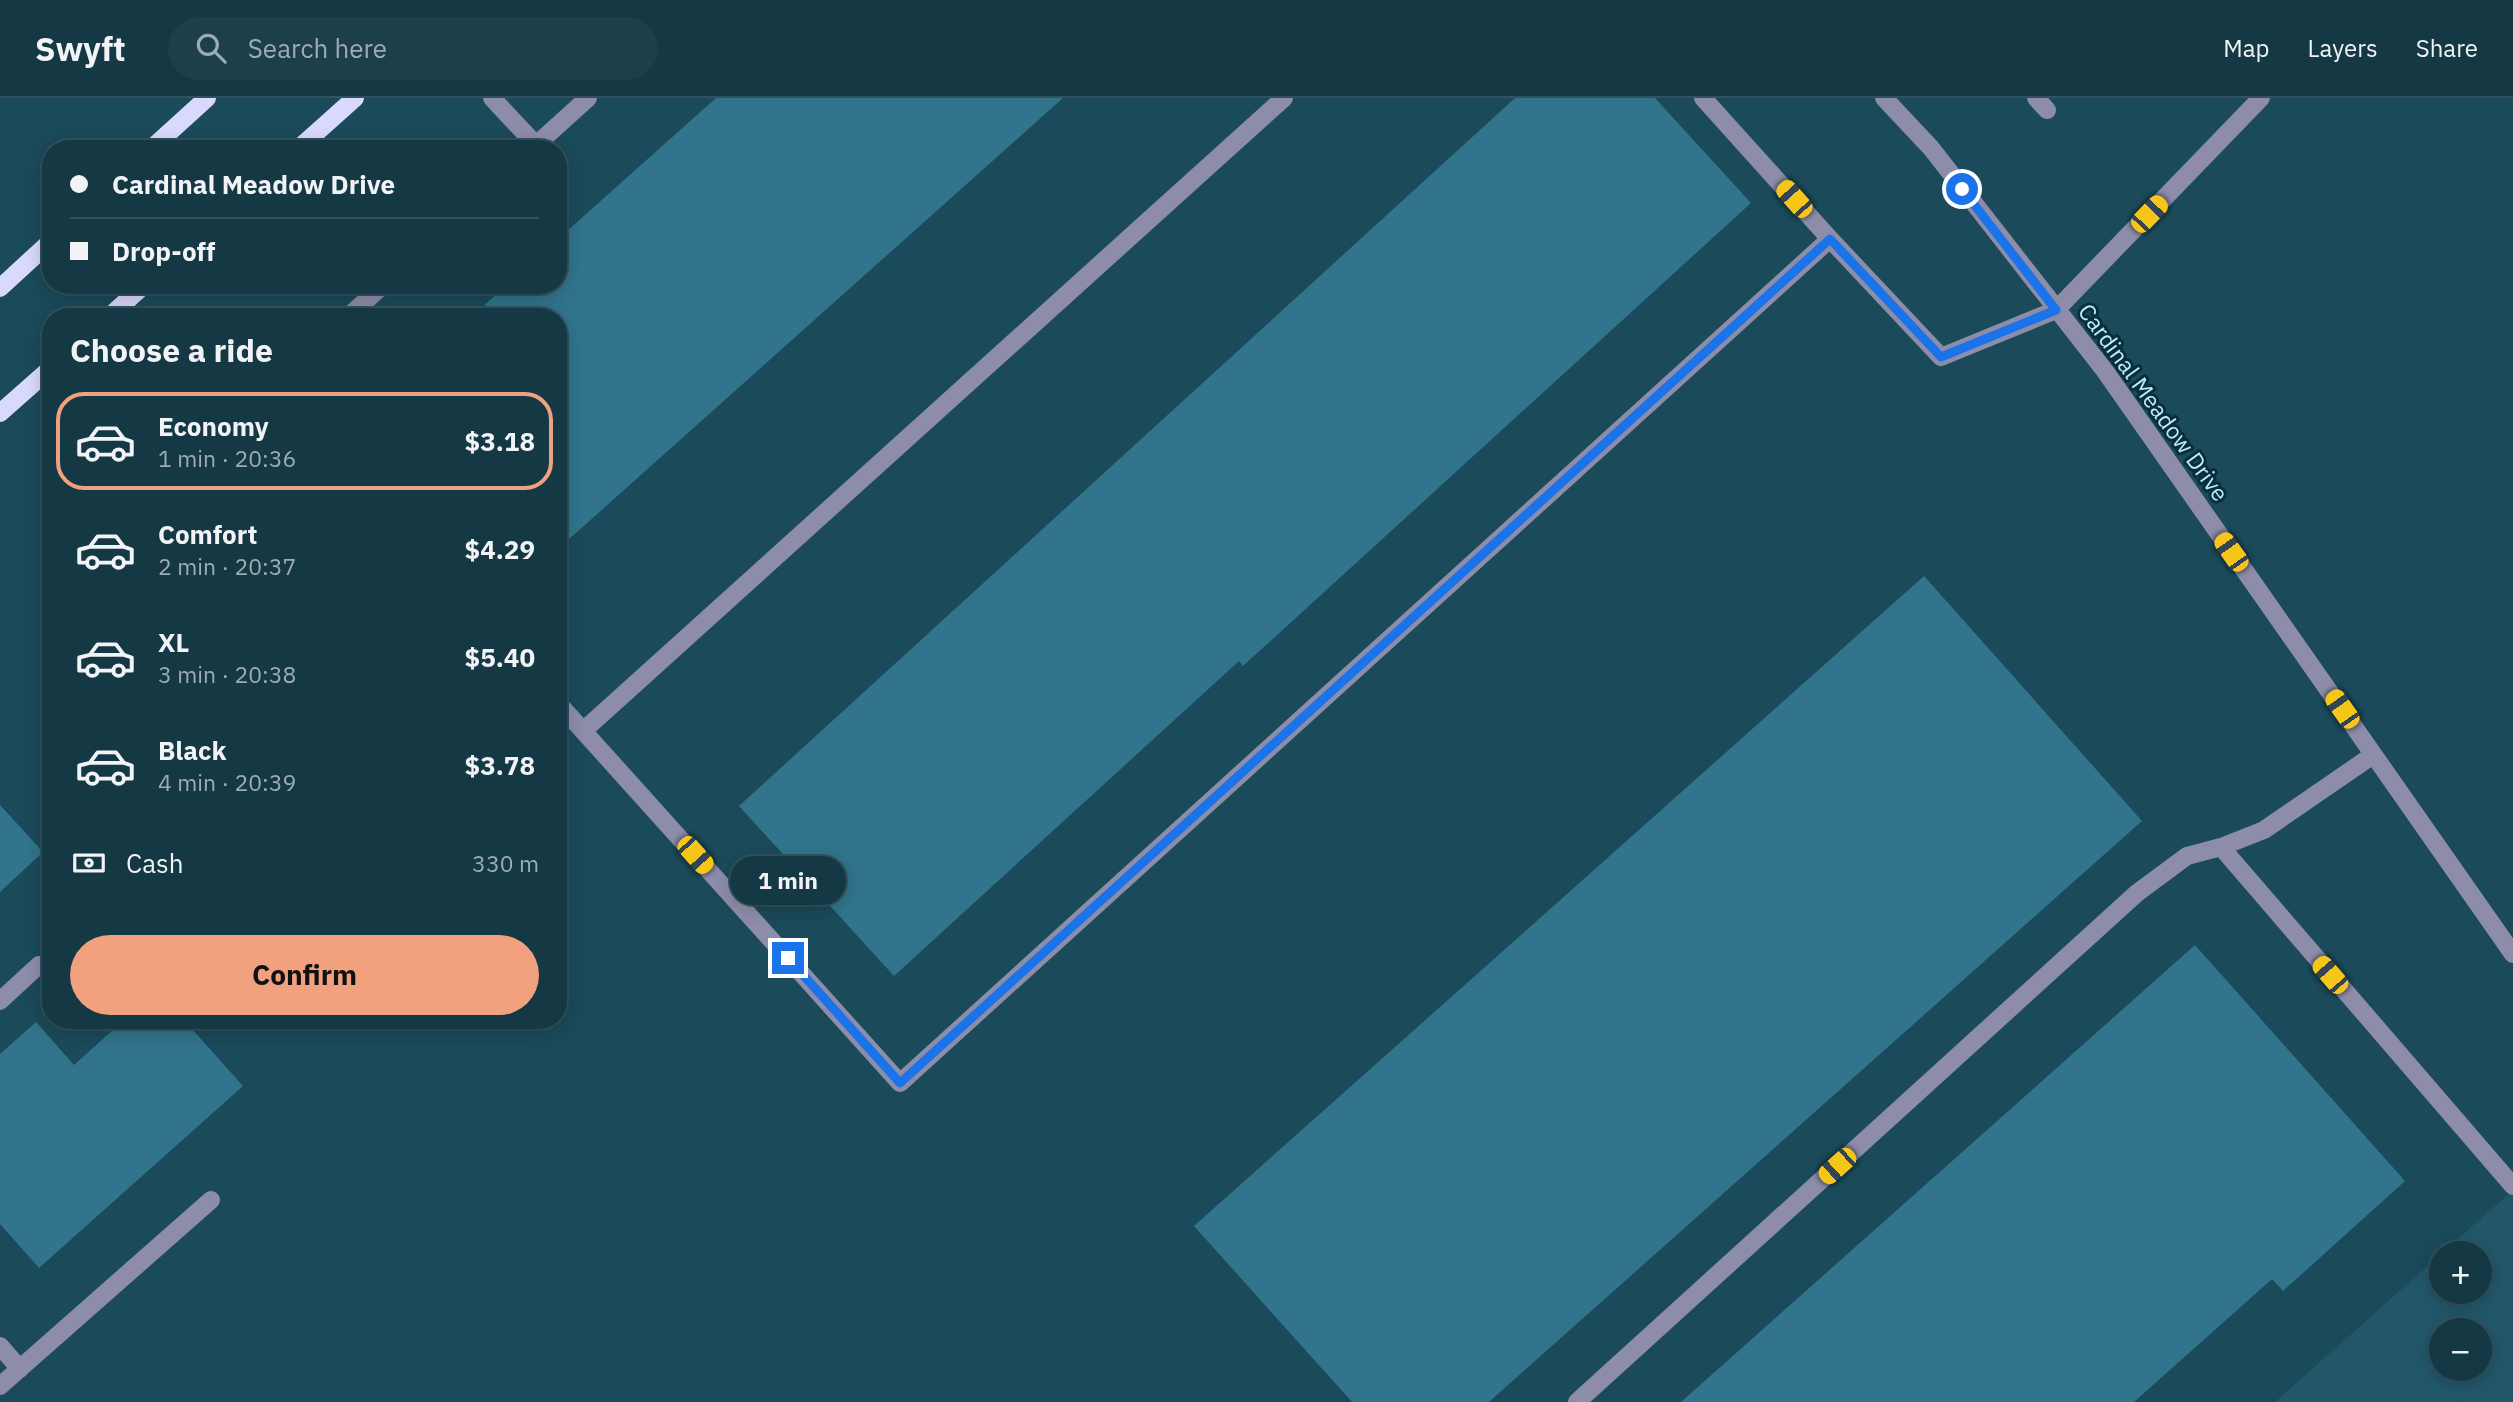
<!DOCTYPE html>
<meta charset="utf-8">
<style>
:root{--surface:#143844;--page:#1d3f4b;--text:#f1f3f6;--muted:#9dacb2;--line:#33525d;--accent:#f1a17d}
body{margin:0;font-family:"IBM Plex Sans",sans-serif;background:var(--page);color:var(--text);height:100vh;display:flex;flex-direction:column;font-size:26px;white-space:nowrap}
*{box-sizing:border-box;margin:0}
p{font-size:23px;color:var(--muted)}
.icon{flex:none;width:38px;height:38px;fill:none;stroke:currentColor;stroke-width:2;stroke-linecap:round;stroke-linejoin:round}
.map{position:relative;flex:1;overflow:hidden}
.sheet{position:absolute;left:42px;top:210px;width:525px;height:721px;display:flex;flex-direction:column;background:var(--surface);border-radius:28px;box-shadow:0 4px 18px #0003,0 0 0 2px var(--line)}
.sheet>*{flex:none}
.top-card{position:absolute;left:42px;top:42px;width:525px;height:154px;border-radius:28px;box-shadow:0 4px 18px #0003,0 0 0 2px var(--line);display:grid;align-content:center;height:154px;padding:0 28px;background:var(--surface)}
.fabs{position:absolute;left:2429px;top:1143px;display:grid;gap:14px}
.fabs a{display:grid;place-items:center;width:63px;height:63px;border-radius:50%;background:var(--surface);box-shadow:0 4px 18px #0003,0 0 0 2px var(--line);font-size:35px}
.end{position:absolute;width:32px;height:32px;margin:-16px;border:9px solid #1a73e8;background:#fff;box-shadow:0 0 0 4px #fff}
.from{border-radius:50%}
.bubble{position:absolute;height:49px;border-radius:24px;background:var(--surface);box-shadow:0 4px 18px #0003,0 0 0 2px var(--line);font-size:23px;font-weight:700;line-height:49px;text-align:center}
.car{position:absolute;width:21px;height:42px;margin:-21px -10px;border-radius:9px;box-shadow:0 0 5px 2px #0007;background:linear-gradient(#f5c518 24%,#345 0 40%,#f5c518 0 76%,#345 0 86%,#f5c518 0)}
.top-card b{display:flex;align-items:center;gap:24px;height:66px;font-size:26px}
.top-card b+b{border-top:2px solid var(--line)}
.top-card i{width:18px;height:18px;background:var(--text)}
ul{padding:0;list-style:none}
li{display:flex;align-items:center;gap:21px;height:98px;margin:0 14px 10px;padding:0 14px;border:4px solid transparent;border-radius:28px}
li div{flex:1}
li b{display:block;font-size:26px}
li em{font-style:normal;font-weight:700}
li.selected{border-color:var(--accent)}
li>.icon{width:63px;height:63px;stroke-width:1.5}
h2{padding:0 28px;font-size:32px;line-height:84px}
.pay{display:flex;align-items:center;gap:18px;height:77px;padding:0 28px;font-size:26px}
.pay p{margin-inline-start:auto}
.cta{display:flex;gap:14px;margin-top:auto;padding:14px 28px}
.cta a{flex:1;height:80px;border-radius:42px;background:var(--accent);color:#111;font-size:28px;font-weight:700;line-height:80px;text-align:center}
header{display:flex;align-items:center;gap:42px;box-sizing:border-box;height:98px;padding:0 35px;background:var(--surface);border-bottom:2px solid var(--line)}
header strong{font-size:33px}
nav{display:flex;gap:38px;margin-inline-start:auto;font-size:24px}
.search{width:490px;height:63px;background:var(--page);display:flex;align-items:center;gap:18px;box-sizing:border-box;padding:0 24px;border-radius:38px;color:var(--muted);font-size:26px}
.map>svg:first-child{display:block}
</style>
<header>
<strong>Swyft</strong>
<div class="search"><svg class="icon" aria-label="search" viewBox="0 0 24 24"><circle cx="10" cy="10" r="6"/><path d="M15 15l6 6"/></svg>Search here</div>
<nav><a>Map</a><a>Layers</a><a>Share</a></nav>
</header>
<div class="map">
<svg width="2513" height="1304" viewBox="0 0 2513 1304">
<rect width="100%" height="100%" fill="#1b4a5a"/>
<path fill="#22576a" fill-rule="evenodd" d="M2513,1092V1304H2275L2441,1156V1194H2480V1155H2442ZM2441,1232H2480V1270H2441Z"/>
<path fill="#31748c" d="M716,0H1063L558,451V219H471L507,187H558V141Z
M1515,0H1655L1751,105L1243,568L1239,563L894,878L739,708Z
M1924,478L2142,723L1489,1304H1352L1194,1128Z
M0,707L43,754L0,794Z
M2195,847L2405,1083L2283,1193L2272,1181L2134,1304H1681Z
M124,922H184L243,988L39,1170L0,1126V956L36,924L74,967Z"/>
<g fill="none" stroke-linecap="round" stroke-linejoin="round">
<path stroke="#8d8daa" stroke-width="18" d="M492,0L536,47L532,51
M1703,0L1830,141
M1884,0L1931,50L2105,273L2513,856
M2036,0L2047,12
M536,47L588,0
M348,219L383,187
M558,605L900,985L1830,141L1941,259L2056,212L2261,0
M583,633L1284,0
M2221,749L2513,1088
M0,903L39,867
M0,1248L20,1271
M0,1288L211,1102
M1577,1304L2137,795L2187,758L2221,749L2264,732L2373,657"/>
<path stroke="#d8d9fc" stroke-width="18" d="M151,51L207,0
M298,51L355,0
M0,190L51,143
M109,219L144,187
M0,315L51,270"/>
</g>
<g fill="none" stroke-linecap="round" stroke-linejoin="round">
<path stroke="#1a73e8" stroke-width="9" d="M788,860L900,985L1830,141L1941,259L2056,212L1962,91"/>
</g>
<g text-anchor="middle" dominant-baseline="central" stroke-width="6" stroke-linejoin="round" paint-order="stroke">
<g font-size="23" fill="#c1eafb" stroke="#082f3b">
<text transform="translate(2154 304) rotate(54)">Cardinal Meadow Drive</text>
</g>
</g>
</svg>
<div class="fabs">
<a>+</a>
<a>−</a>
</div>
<i class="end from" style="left:1962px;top:91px"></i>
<i class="end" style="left:788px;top:860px"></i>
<div class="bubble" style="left:730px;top:758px;width:116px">1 min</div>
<i class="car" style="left:1794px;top:101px;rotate:318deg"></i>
<i class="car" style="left:2149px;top:116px;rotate:44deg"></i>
<i class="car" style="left:2231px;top:454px;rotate:325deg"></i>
<i class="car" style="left:2342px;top:611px;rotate:325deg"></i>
<i class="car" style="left:695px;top:757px;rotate:138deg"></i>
<i class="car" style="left:2330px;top:877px;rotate:319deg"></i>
<i class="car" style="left:1837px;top:1068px;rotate:228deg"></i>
<div class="top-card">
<b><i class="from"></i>Cardinal Meadow Drive</b>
<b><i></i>Drop-off</b>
</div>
<section class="sheet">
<h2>Choose a ride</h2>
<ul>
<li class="selected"><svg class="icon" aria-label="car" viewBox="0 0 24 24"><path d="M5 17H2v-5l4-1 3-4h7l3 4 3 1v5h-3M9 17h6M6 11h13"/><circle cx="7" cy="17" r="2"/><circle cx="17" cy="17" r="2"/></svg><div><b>Economy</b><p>1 min · 20:36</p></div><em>$3.18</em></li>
<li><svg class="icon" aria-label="car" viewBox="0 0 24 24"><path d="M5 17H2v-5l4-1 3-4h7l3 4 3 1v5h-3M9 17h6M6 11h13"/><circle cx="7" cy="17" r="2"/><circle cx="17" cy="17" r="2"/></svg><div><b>Comfort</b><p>2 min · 20:37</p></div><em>$4.29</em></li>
<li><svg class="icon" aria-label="car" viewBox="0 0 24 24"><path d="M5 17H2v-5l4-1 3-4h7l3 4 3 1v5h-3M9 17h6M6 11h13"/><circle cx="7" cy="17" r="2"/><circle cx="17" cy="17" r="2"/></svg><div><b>XL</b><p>3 min · 20:38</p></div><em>$5.40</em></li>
<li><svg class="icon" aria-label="car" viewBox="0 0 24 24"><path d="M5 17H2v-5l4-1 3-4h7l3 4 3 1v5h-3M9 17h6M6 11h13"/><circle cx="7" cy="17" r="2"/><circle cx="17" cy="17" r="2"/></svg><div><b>Black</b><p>4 min · 20:39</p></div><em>$3.78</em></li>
</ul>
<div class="pay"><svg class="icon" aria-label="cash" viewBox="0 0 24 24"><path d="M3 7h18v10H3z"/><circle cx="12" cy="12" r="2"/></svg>Cash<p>330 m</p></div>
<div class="cta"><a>Confirm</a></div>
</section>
</div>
